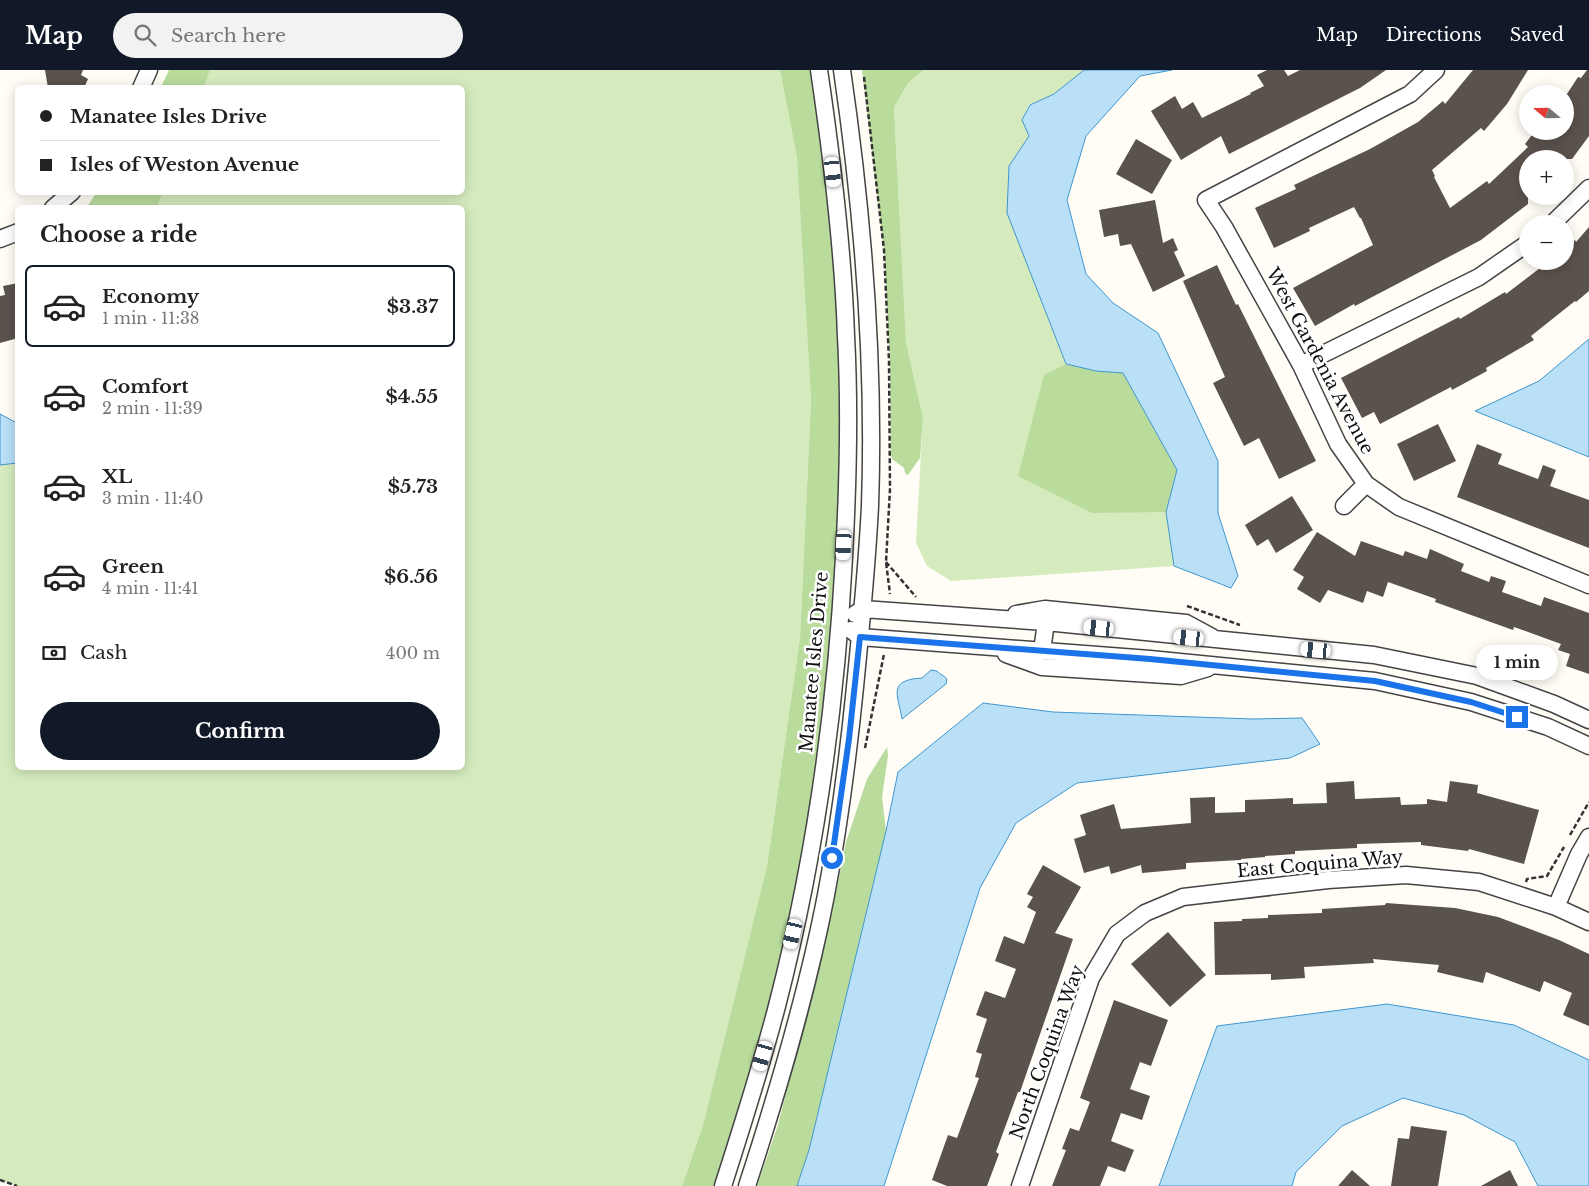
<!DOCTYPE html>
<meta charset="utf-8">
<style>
:root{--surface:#fff;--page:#f2f2f2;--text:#222;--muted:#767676;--line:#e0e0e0;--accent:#111827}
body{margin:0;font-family:"Libre Baskerville",serif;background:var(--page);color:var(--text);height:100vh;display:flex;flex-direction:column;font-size:19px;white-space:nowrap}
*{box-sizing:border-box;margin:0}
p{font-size:16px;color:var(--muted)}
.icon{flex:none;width:28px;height:28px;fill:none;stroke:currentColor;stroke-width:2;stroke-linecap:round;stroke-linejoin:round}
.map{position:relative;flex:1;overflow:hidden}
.sheet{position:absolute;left:15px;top:135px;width:450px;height:565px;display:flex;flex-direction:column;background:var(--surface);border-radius:8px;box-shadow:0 2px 12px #0003}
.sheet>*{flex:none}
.banner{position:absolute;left:15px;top:15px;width:450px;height:110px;border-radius:8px;box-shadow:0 2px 12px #0003;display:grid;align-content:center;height:110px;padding:0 25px;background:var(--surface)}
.needle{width:32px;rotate:290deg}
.buttons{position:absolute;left:1519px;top:15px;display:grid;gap:10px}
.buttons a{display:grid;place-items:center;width:55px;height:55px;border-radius:50%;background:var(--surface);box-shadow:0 2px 12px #0003;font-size:25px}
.end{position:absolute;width:22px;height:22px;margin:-11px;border:6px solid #1a73e8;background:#fff;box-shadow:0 0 0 2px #fff}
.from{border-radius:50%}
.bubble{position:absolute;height:35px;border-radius:18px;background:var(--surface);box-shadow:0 2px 12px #0003;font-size:16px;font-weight:700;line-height:35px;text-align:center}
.car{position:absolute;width:15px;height:30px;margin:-15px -8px;border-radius:6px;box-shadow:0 0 4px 1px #0007;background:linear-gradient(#fff 24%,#345 0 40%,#fff 0 76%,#345 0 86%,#fff 0)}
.banner b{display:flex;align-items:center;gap:18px;height:48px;font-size:19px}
.banner b+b{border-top:1px solid var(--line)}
.banner i{width:12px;height:12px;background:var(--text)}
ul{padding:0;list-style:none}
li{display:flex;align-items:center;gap:15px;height:82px;margin:0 10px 8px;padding:0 15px;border:2px solid transparent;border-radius:8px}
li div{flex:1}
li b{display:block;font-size:19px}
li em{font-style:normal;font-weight:700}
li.current{border-color:var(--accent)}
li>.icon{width:45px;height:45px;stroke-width:1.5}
h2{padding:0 25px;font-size:22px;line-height:60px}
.pay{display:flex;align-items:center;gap:12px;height:55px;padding:0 25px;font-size:19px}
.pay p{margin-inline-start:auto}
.cta{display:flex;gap:10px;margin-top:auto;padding:10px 25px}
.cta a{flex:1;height:58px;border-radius:30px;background:var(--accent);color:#fff;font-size:20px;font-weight:700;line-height:58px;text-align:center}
header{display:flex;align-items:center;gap:30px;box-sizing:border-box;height:70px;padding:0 25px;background:var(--accent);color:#fff}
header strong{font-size:24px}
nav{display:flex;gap:28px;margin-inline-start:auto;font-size:18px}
.search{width:350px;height:45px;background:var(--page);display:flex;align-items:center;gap:12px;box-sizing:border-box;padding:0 18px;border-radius:28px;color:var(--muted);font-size:19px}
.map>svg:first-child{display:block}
</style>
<header>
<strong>Map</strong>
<div class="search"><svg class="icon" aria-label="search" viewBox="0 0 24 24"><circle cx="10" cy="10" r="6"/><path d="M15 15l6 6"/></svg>Search here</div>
<nav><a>Map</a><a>Directions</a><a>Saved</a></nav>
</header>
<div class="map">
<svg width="1589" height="1116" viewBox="0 0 1589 1116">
<rect width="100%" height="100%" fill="#fffdf5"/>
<path fill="#d5ebbd" d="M210,0H780L797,88L811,331L800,568L767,796L703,1055L682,1116H17L0,1110V395L17,393L18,698H462V138L157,137L163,123L462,122V18L204,17Z
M924,0H1084L1054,24L1029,35L1022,50L1029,66L1009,96L1123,303L1166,442L1174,496L951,511L927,496L916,473L923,348L906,272L894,37L908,13Z"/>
<path fill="#b9dc9c" d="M169,0H210L204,17H161Z
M780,0H819L840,173V553L802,828L723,1116H682L703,1055L767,796L800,568L811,331L797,88Z
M862,0H924L908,13L894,37L906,272L923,348L920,388L908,405L905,403L904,398L892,389L891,385L890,293L884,180Z
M96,123V122L163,123L157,137H87Z
M1066,294L1096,301L1123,303L1177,400L1166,442L1092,443L1018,406L1044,305Z
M887,677L888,686L882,727L886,761L809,1080L797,1116H757L778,1055L832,841L846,772L867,709Z"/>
<path fill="#b9e0f7" stroke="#3f96cf" d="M1084,0H1172L1140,6L1086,66L1067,130L1086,204L1113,233L1158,263L1218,391V443L1238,506L1231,518L1174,496L1166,442L1177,400L1123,303L1096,301L1066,294L1007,143L1009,96L1029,66L1022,50L1030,35L1054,24Z
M1589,269V387L1475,341L1539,311Z
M0,344L17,353V393L0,395Z
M931,600L937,601C940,605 944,605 947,609L946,614L902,649C898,625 887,610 922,608Z
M983,633L1053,642L1253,649L1302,648L1320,674L1290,688L1077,713L1016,753L980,818L884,1116H797L809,1080L886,761L898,702Z
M1387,934L1514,955L1589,990V1116H1538L1515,1072L1464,1045L1403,1028L1342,1056L1296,1102L1292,1116H1159L1217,956Z"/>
<path fill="#5a524d" d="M45,0H83L81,5L88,9L84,18H48Z
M1267,0H1284L1288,6L1300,0H1386L1360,18L1229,84L1221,66L1181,90L1151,41L1175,26L1182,39L1193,32L1202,48L1251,24L1250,23L1264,16L1257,5Z
M1473,0H1528L1507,34L1484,61L1481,58L1432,100L1435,106L1434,107L1450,138L1487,111L1489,114L1528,77L1525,74L1535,61H1565V27L1578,7L1581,8L1587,0H1589V66L1572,89H1528V134L1481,170L1355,236L1354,234L1315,256L1293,218L1373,175L1361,148H1360L1354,137L1309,158L1310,161L1274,178L1255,138L1296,119L1294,115L1370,79L1418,52L1443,31L1445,34Z
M1136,69L1172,90L1152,124L1116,104Z
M1155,130L1163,173L1173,168L1178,180L1174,182L1185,206L1153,222L1131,174L1120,176L1118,164L1104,167L1099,140Z
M1589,157V221L1576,232L1575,231L1531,266L1534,270L1486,298L1487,301L1452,320L1451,317L1380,354L1374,342L1362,348L1341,308L1459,247L1460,249L1505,222L1506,224L1540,198L1542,200L1551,191H1565V179L1575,170L1576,172Z
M1217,195L1236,235L1238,234L1316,391L1279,409L1259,368L1244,376L1213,313L1225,307L1183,211Z
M18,213V268L0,273V226L5,225L3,216Z
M1438,354L1456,391L1414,411L1397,374Z
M1477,374L1502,384L1498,394L1538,409L1543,395L1556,400L1550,416L1589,430V478L1457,427Z
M1292,426L1313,460L1276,483L1268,469L1257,476L1245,455Z
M1317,462L1355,486L1361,471L1403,486L1405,481L1427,489L1430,479L1464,494L1461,501L1489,512L1491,506L1506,511L1502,522L1541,536L1544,527L1589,543V604L1566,596L1570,584L1558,580L1561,574L1514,557L1513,560L1471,545L1435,532L1436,529L1388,512L1383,527L1367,521L1363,533L1328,520L1320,533L1297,519L1304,507L1293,500Z
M1354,711L1355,729L1400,727L1401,735L1427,734V729L1447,732L1450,711L1478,715L1477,723L1539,740L1524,794L1469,779L1468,781L1421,775V772L1357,774V778L1295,781V784L1265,786V787L1241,789V790L1186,793V799L1142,803L1141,795L1111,804L1109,796L1084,803L1074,769L1086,765L1080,745L1114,734L1121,759L1191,753L1190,728L1215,727V743L1245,742V730L1293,728V734L1327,733L1326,713Z
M1043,795L1081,817L1055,863L1073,869L1020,1022H1018L996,1082L999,1084L987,1116H947L932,1110L948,1065L957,1068L979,1008L975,1007L982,984L976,982L987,949L976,945L985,921L1005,928L1016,899L995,891L1004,866L1024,874L1036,842L1027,837L1033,827L1027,824Z
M1386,833L1455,838L1498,847L1559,870L1589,884V956L1563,945L1572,923L1544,911L1540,922L1486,902L1483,913L1437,902L1439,895L1373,889L1374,893L1304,897L1305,908L1271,910V904L1215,905L1214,852L1242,851V849L1268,848V845L1322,843V839L1385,835Z
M1168,862L1206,905L1170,937L1131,894Z
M1114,930L1168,950L1151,996L1140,992L1130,1019L1150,1026L1142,1050L1121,1043L1111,1071L1134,1080L1125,1102L1108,1096L1100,1116H1052L1066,1080L1062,1079L1070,1058L1079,1061L1090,1032L1080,1028Z
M1411,1056L1447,1061L1438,1116H1391L1398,1068L1409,1069Z
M1352,1100L1370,1116H1338Z
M1510,1100L1518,1116H1481Z"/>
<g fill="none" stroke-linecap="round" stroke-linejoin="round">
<g stroke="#444" stroke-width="19">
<path id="minor" d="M1436,0L1410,24L1206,130L1224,157L1301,295L1338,374L1366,414L1399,437L1589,515
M141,18L149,0
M53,138L72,122
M1552,154L1589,118
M0,169L18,162
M1301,295L1479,207L1528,173
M1344,436L1366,414
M855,544L863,539L1046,552L1374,585L1477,606L1554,634L1589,650
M1016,544L1045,539L1186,553L1212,567
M851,560L860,567L1150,589L1375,611L1471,632L1548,657L1589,676
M1042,581L1046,552
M1006,584L1042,597L1181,606L1208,598
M1556,837L1579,784L1589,767
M723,1116C742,1057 761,997 777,936C815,789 836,639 844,487C848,414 850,340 846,266C843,177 832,88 819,0
M747,1116C778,1021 807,924 826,825C839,757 848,687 855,617C861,557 867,497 870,436C875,291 863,144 842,0
M1020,1116L1091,908L1117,864L1145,843L1183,827L1328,810L1406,805L1479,812L1556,837L1589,852"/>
</g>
<path stroke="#333" stroke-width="2.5" stroke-dasharray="5 2.5" stroke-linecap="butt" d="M864,7L884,180L889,291L890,419L886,492L890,524
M886,492L916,527
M1187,536L1240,555
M865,678L884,584
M1570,765L1589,732
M1526,812L1527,809L1547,806L1564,777
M0,1110L17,1116"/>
<use href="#minor" stroke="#fff" stroke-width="16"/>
</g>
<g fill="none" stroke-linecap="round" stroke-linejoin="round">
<path stroke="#1a73e8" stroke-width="6" d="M832,788L849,669L860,567L1150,589L1375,611L1471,632L1517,647"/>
</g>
<g text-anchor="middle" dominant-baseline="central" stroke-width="5" stroke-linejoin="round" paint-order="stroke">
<g font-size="18" fill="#111" stroke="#fff">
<text transform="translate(1320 291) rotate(62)">West Gardenia Avenue</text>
<text transform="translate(814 592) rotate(-85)">Manatee Isles Drive</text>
<text transform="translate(1320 794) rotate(-5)">East Coquina Way</text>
<text transform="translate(1047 982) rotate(-70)">North Coquina Way</text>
</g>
</g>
</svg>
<div class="buttons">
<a><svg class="needle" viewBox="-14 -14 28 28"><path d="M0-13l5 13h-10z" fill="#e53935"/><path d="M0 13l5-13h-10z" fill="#767676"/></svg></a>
<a>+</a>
<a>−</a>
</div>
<i class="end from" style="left:832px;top:788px"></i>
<i class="end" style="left:1517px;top:647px"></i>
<div class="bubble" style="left:1476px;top:575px;width:82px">1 min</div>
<i class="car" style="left:833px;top:102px;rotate:174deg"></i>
<i class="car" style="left:844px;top:475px;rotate:183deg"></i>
<i class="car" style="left:1099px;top:558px;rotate:276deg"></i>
<i class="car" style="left:1189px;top:568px;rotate:276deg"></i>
<i class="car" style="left:1316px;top:580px;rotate:275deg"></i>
<i class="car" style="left:793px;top:864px;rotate:193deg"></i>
<i class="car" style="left:763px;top:986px;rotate:196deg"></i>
<div class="banner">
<b><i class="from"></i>Manatee Isles Drive</b>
<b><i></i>Isles of Weston Avenue</b>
</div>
<section class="sheet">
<h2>Choose a ride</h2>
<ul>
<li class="current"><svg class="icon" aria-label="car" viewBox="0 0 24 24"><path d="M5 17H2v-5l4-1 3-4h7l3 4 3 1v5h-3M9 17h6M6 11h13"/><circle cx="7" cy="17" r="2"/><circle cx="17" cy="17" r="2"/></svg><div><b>Economy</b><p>1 min · 11:38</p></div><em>$3.37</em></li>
<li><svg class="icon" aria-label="car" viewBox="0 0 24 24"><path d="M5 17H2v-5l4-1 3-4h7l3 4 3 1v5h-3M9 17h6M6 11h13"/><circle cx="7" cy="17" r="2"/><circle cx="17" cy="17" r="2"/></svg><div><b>Comfort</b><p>2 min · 11:39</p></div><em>$4.55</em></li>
<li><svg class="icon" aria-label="car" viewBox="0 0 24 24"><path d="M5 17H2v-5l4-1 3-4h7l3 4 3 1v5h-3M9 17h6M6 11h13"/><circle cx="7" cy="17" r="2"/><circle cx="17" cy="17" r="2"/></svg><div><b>XL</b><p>3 min · 11:40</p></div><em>$5.73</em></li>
<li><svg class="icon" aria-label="car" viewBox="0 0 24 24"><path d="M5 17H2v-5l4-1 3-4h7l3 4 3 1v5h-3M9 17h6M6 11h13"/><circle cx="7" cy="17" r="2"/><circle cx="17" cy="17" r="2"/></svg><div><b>Green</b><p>4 min · 11:41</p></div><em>$6.56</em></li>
</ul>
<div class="pay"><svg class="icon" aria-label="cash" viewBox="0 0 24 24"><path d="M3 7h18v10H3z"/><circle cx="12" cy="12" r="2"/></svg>Cash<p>400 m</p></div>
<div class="cta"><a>Confirm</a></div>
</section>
</div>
